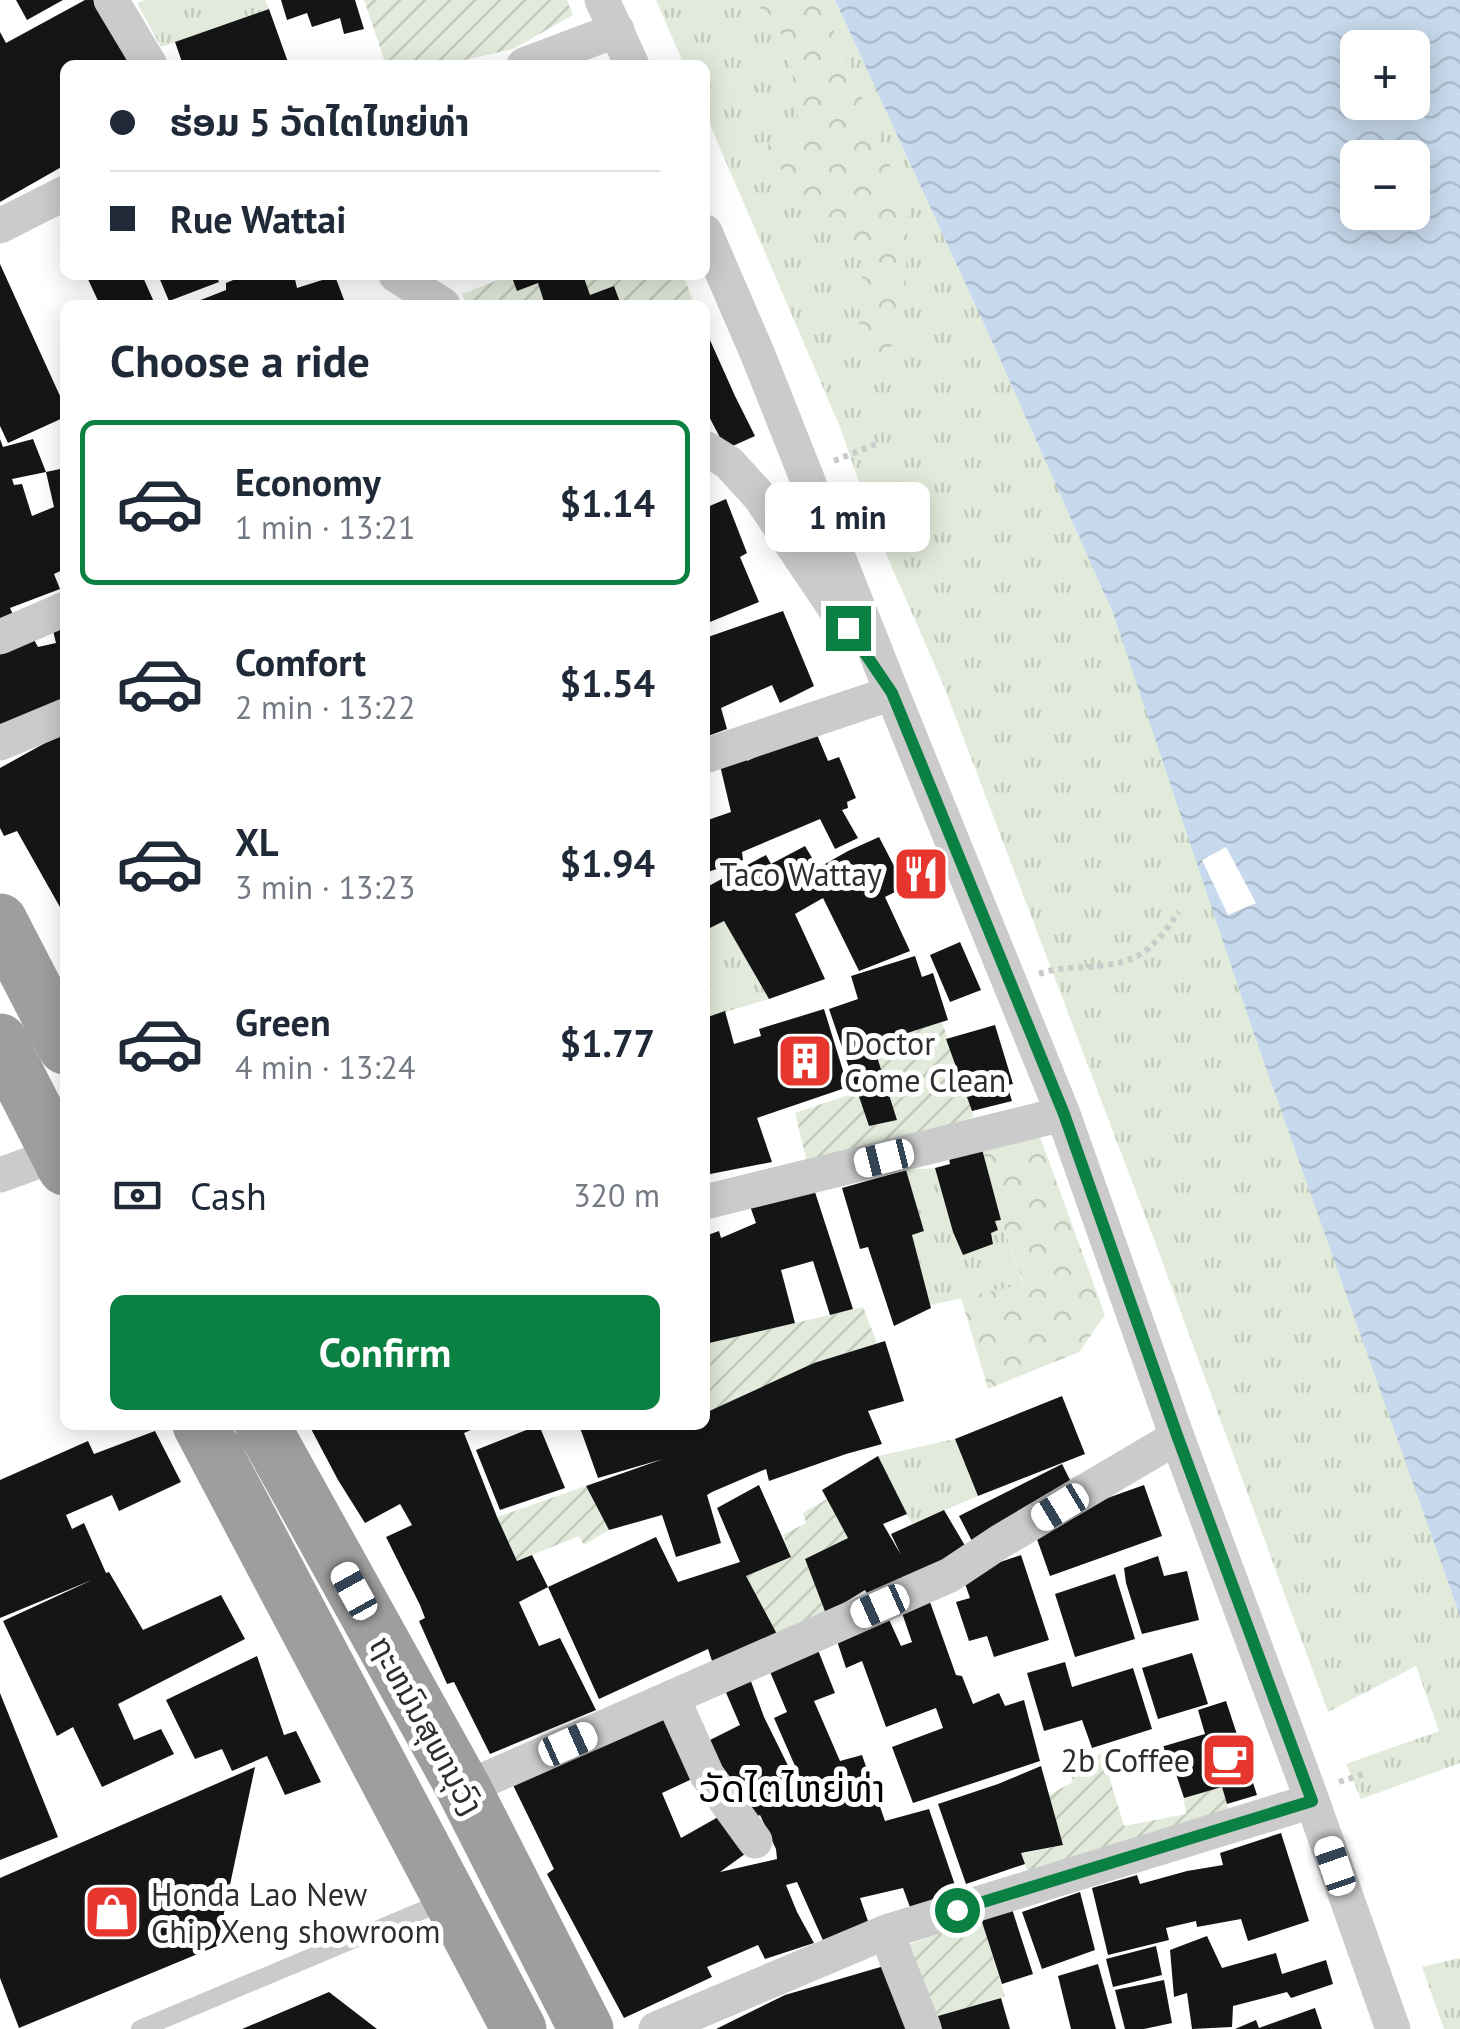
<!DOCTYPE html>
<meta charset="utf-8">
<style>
:root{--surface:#fff;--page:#f6f6f7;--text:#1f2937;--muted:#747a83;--line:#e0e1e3;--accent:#0b8043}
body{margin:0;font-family:"PT Sans","Noto Sans Lao",sans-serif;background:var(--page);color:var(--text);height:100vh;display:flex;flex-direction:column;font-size:38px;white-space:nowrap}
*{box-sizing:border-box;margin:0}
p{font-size:32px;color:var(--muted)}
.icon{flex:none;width:55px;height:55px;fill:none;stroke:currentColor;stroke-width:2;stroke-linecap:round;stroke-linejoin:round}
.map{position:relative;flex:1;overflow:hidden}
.details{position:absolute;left:60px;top:300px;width:650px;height:1130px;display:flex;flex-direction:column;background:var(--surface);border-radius:15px;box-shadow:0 5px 25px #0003}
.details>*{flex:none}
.top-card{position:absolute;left:60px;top:60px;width:650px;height:220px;border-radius:15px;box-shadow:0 5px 25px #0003;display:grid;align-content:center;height:220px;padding:0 50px;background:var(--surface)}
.tools{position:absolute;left:1340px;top:30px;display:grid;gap:20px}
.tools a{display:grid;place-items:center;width:90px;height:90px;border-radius:15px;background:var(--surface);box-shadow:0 5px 25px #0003;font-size:50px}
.end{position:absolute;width:45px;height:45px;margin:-22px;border:12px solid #0b8043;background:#fff;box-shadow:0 0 0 5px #fff}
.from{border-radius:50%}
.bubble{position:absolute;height:70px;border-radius:15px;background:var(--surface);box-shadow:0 5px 25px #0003;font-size:32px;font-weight:700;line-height:70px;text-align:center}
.car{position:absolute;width:30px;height:60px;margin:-30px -15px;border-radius:12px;box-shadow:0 0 8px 2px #0007;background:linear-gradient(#fff 24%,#345 0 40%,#fff 0 76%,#345 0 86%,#fff 0)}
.top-card b{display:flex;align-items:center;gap:35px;height:95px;font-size:38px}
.top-card b+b{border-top:2px solid var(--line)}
.top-card i{width:25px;height:25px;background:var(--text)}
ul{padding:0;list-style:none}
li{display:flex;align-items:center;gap:30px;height:165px;margin:0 20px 15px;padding:0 30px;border:5px solid transparent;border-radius:15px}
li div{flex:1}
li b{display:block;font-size:38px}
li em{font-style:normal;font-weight:700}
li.on{border-color:var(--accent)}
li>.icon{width:90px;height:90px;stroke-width:1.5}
h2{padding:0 50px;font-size:45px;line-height:120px}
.pay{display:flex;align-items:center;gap:25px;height:110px;padding:0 50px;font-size:38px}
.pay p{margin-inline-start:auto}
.cta{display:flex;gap:20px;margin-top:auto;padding:20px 50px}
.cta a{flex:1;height:115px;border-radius:15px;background:var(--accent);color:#fff;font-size:40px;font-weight:700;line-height:115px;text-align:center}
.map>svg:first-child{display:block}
</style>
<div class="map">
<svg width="1460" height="2029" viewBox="0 0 1460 2029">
<defs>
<pattern id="grass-tufts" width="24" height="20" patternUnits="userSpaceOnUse" patternTransform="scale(2.5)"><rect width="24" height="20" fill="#e2ebdb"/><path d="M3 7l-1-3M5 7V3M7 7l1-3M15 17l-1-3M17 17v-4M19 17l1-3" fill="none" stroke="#c2cabc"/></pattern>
<pattern id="forest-crowns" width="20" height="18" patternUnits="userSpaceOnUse" patternTransform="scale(2.5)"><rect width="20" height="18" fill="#e2ebdb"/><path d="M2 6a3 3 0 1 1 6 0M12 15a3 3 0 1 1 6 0" fill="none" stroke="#c2cabc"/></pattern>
<pattern id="garden-furrows" width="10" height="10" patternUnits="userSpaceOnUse" patternTransform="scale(2.5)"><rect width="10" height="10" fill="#e2ebdb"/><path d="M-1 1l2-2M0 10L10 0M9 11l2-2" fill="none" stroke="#c2cabc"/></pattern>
<pattern id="water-waves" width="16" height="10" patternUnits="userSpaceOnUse" patternTransform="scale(2.5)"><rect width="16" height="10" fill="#c7d9ec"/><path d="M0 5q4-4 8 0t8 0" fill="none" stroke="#abbbcb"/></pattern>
</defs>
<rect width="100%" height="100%" fill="#fff"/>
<path fill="url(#grass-tufts)" d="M145,0H265L269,9L161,47L137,3Z
M656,0H835L994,346L1113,613L1460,1616V1763L1361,1799L1346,1764L1439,1731L1416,1666L1328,1712L1155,1242L943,684L876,531L840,427L705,113V65H684Z
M705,919L711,928L724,921L769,999L705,1018V1003L708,1001L705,995Z
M935,1168L953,1232L963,1255L993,1244L991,1233L998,1230L995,1221L1001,1220L1024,1285L930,1305L912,1235L924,1231L906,1170Z
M955,1439L978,1496L912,1524L878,1456Z
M1460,1958V2029H1444L1422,1967Z"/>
<path fill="url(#forest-crowns)" d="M757,0H821L908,209L905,305L895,344L872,357L859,322L863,261L798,193L765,147L799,125L788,41L764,17Z
M1038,1131L1105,1315L1079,1352L988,1389L961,1298L1024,1284L1001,1220L982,1149Z"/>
<path fill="url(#garden-furrows)" d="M364,0H567L573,15L513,49L442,65H386Z
M511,275L517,290L538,283L545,305H466L462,294Z
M583,275H683L695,305H621L614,286L590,295Z
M942,1022L974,1117L877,1148L807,1163L795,1113L857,1092L869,1126L897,1120L873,1044Z
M863,1307L877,1343L814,1363L705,1413V1344Z
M586,1486L609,1530L584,1545L579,1536L517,1561L497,1517Z
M827,1499L848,1538L805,1559L826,1614L778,1636L746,1576L791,1557L783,1535L806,1523L803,1513Z
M1102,1753L1124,1826L1186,1814L1184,1798L1222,1787L1229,1811L1028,1873L1021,1854L1063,1845L1049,1795L1073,1782L1069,1768Z
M981,1919L1005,1996L929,2020L902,1947Z"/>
<path fill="url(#water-waves)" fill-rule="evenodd" d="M835,0H1460V1616L1253,1031L1113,613L994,346ZM1358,48H1412V102H1358ZM1358,158H1412V212H1358Z"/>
<path fill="#fff" d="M1226,847L1256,903L1228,915L1202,860Z"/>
<path fill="#151515" d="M16,0H63L27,20Z
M85,0H94L130,65H65V165L0,202V32L6,43Z
M281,0H355L364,29L344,34L340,18L312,27L307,13L287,20Z
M269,9L289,65H183L175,42Z
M0,264L65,407V417L8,443L0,426Z
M86,275H142L154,302L148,305H100Z
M158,275H216L219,282L169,301Z
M245,275H294L297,288L335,276L346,305H188L226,290V283Z
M511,275H583L590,295L614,286L621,305H545L538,283L517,291Z
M705,329L735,396L755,436L726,449L705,409Z
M0,439L3,447L33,439L46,472L12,479L14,485L22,484L32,516L54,507L46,472L65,468V569L54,574L60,589L10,608L16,621L0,627Z
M726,499L747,553L740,557L759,602L705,624V508Z
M783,611L814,686L780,703L772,685L721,708L727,729L705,737V638Z
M65,617V699L0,728V650L32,636L38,647L56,643L51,622Z
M815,730L828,761L839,757L856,798L847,802L848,808L842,810L858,838L835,849L820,819L742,852L743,860L705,873V821L731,812L719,761L746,754L747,761Z
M65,732V916L17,831L4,836L0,828V768Z
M879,837L905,887L885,897L910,951L859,971L823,898L795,914L825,979L769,999L724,921L710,928L705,919V888L766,855L771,864L805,846L818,868L848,851Z
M960,942L981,990L950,1002L930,955Z
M915,956L922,977L933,973L948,1020L873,1044L897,1120L869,1126L829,1009L858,999L851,976Z
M824,1009L848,1087L757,1118L772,1162L705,1175V1018L725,1011L734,1044L761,1036L759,1029Z
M995,1025L1013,1084L1007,1085L1012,1101L972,1111L946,1039Z
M982,1149L1001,1220L995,1221L998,1230L991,1233L993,1244L963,1255L953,1232L935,1168L950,1164L949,1158Z
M906,1170L924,1231L912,1235L931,1308L894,1326L868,1247L860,1249L842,1188Z
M813,1186L853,1309L830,1315L813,1261L781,1270L795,1323L705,1344V1236L719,1231L721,1238L756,1223L750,1206Z
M885,1341L904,1401L868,1411L882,1444L846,1454L769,1481L766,1469L712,1492L707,1495L721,1543L676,1557L662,1515L609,1530L586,1486L663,1459L598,1478L579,1425H673L674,1428L680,1425H705V1413L814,1363Z
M1062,1396L1085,1454L978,1496L955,1439Z
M309,1425H482L464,1433L497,1517L517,1561L532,1555L548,1587L656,1537L678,1582L740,1562L717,1508L759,1485L791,1557L746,1576L778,1636L712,1661L708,1649L599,1699L548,1587L519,1602L539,1646L560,1638L596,1710L490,1754L454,1682L447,1684L419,1621L425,1618L420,1605L386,1537L412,1525L400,1504L365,1523L338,1480Z
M539,1425L565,1488L500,1510L476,1450Z
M155,1431L181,1482L119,1511L112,1495L66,1515L72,1529L84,1523L106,1573L109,1572L143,1630L221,1595L245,1639L118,1704L134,1740L161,1729L174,1754L102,1787L73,1727L57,1736L3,1621L92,1580L0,1618V1480L88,1441L94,1454Z
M878,1456L907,1514L883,1524L901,1555L891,1534L944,1510L967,1549L869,1597L865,1590L826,1614L805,1559L848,1538L822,1490Z
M1062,1464L1077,1494L975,1547L959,1516Z
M1144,1485L1162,1536L1050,1576L1032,1525Z
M1021,1555L1049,1640L994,1657L987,1636L969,1641L956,1602L970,1598L962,1575Z
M1158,1556L1164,1576L1187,1571L1199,1620L1142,1634L1126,1583L1124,1568Z
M1115,1574L1135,1639L1075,1657L1055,1594Z
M930,1602L956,1675L962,1676L973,1704L999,1693L1005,1706L1024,1700L1040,1761L913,1803L892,1747L943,1728L936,1708L886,1727L862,1661L846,1668L835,1635L887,1615L901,1646L912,1642L902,1613Z
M816,1645L835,1693L814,1701L840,1761L862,1755L885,1821L929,1809L957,1891L911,1910L903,1888L860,1898L869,1924L826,1947L797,1882L786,1885L797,1912L814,1943L765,1959L758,1945L707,1967L712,1977L624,2018L547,1874L554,1869L510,1779L666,1715L692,1779L662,1793L681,1838L727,1812L749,1851L720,1872L777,1859L776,1849L760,1815L743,1823L708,1741L740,1725L724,1688L749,1676L764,1717L802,1794L806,1791L774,1718L787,1712L768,1667Z
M1192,1653L1208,1704L1158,1719L1142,1668Z
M257,1656L284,1735L296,1731L321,1782L285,1795L267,1756L232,1771L222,1749L195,1759L166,1700Z
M1065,1662L1072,1687L1133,1668L1152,1729L1092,1748L1082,1720L1044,1731L1027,1673Z
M0,1693L58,1837L0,1860Z
M1226,1701L1257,1795L1227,1804L1222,1787L1184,1798L1175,1771L1169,1773L1161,1747L1205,1734L1198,1710Z
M1041,1766L1063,1845L1021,1853L1025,1864L966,1884L938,1804L998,1784Z
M255,1767L217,1946L19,2028L0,1978V1878Z
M1281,1833L1309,1921L1248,1941L1241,1919L1197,1927L1196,1921L1166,1928L1169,1940L1108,1955L1092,1888L1137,1875L1140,1884L1187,1871L1223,1865L1220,1853Z
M1080,1892L1095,1950L1042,1969L1022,1912Z
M1012,1909L1033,1974L1002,1984L981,1919Z
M1207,1936L1222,1968L1276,1953L1282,1974L1326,1960L1333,1984L1291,1998L1287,1992L1233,2006L1232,2027L1192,2029L1187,1993L1174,1997L1170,1950Z
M1156,1946L1162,1975L1113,1987L1106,1959Z
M1098,1964L1116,2029H1071L1058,1976Z
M884,1966L910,2029H716L785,1995Z
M1164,1980L1172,2023L1144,2029H1125L1115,1990Z
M329,1992L377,2029H242Z
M1001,1998L1010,2029H942L938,2016Z
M1315,2008L1322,2029H1235L1256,2020L1259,2028Z"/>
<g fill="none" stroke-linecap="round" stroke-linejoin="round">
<path stroke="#cbcbcb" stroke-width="6" stroke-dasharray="5 5" stroke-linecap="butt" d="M834,461L876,444
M1039,974C1054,968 1071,968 1087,967C1139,963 1149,954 1179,912
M1339,1782L1367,1773"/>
<path stroke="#cbcbcb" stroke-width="18" d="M140,2029L445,1901"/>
<path stroke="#cbcbcb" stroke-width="35" d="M111,0L150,65
M602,0L632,65
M524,65L617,30
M0,226L65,193
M705,232L758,355L892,693L1063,1114L1177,1437L1309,1792L1393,2029
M396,275L443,305
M705,448L729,463L760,497L855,638
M0,637L65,609
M0,743L65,716
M705,756L892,693
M0,1175L58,1154
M705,1202L1063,1114
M672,1697L707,1775L755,1841
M464,1789L950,1575L1001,1541L1177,1437
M886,1932L924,2029
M656,2029L886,1932L1312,1801"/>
<path stroke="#9e9e9e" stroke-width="55" d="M0,921L65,1047
M0,1041L65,1168
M200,1425L519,2029
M262,1425L464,1789L586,2029"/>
</g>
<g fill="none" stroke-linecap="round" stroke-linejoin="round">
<path stroke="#0b8043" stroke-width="12" d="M848,628L892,693L1064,1114L1178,1438L1312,1801L957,1910"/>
</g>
<defs>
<g id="restaurant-square" transform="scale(2.875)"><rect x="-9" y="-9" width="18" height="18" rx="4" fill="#e7362d" stroke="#fff"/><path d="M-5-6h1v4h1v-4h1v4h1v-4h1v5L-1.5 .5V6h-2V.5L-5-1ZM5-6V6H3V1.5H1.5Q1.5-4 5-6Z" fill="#fff"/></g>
<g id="building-square" transform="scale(2.875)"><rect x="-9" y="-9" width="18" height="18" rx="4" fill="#e7362d" stroke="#fff"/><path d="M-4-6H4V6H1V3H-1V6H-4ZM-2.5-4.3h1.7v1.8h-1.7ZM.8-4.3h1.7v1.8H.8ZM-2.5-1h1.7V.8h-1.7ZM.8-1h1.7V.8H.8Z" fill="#fff"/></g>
<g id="cafe-square" transform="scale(2.875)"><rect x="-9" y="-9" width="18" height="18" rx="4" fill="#e7362d" stroke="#fff"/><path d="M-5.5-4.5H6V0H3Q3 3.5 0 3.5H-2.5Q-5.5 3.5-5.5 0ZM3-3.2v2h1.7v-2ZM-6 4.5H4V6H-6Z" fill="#fff"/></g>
<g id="shop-square" transform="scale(2.875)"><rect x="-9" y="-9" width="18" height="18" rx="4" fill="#e7362d" stroke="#fff"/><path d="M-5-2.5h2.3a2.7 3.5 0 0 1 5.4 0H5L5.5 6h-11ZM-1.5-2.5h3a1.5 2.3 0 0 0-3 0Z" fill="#fff"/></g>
</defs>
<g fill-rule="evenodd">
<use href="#restaurant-square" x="921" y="874"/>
<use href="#building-square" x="805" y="1061"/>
<use href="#cafe-square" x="1229" y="1760"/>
<use href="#shop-square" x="112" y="1912"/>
</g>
<g text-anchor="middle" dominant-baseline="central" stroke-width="10" stroke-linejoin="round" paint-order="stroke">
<g font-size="32" fill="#2e2e2e" stroke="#fff" text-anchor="end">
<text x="882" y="874">Taco Wattay</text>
<text x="844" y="1043" text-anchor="start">Doctor<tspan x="844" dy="37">Come Clean</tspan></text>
<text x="1190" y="1760">2b Coffee</text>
<text x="151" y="1894" text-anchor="start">Honda Lao New<tspan x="151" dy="37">Chip Xeng showroom</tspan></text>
</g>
<g font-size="32" fill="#2e2e2e" stroke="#fff">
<text transform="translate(427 1725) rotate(61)">ຖະຫນົນສຸພານຸວົງ</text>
</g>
<g font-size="38" fill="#000" stroke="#fff">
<text x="792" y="1787">ວັດໄຕໄຫຍ່ທ່າ</text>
</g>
</g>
</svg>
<div class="tools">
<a>+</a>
<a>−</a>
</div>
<i class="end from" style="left:957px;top:1910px"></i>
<i class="end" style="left:848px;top:628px"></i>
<div class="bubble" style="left:765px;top:482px;width:165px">1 min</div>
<i class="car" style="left:884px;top:1158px;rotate:256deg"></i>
<i class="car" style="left:1060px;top:1507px;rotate:239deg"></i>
<i class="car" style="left:354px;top:1591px;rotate:331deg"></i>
<i class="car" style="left:880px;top:1606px;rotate:246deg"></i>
<i class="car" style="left:568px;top:1744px;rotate:66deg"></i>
<i class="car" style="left:1335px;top:1866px;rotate:341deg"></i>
<div class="top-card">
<b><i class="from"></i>ຮ່ອມ 5 ວັດໄຕໄຫຍ່ທ່າ</b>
<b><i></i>Rue Wattai</b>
</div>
<section class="details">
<h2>Choose a ride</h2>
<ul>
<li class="on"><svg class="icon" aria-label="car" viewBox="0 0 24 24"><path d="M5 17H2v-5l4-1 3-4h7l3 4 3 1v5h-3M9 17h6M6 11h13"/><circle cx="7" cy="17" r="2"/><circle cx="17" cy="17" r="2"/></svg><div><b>Economy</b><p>1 min · 13:21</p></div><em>$1.14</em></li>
<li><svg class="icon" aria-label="car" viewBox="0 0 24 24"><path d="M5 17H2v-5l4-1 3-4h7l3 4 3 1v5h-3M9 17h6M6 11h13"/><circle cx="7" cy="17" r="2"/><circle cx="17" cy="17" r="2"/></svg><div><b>Comfort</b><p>2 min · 13:22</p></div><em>$1.54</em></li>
<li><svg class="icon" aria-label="car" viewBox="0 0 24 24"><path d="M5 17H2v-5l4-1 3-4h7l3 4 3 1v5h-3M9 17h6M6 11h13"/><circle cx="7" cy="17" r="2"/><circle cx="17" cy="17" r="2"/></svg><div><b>XL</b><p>3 min · 13:23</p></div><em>$1.94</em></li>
<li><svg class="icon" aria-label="car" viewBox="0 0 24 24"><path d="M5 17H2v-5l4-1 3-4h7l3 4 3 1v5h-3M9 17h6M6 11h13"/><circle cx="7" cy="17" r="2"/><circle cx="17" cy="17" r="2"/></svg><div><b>Green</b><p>4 min · 13:24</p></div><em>$1.77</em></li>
</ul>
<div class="pay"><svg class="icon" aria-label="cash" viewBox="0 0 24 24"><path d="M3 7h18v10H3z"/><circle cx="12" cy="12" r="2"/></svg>Cash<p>320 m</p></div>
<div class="cta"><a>Confirm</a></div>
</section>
</div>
